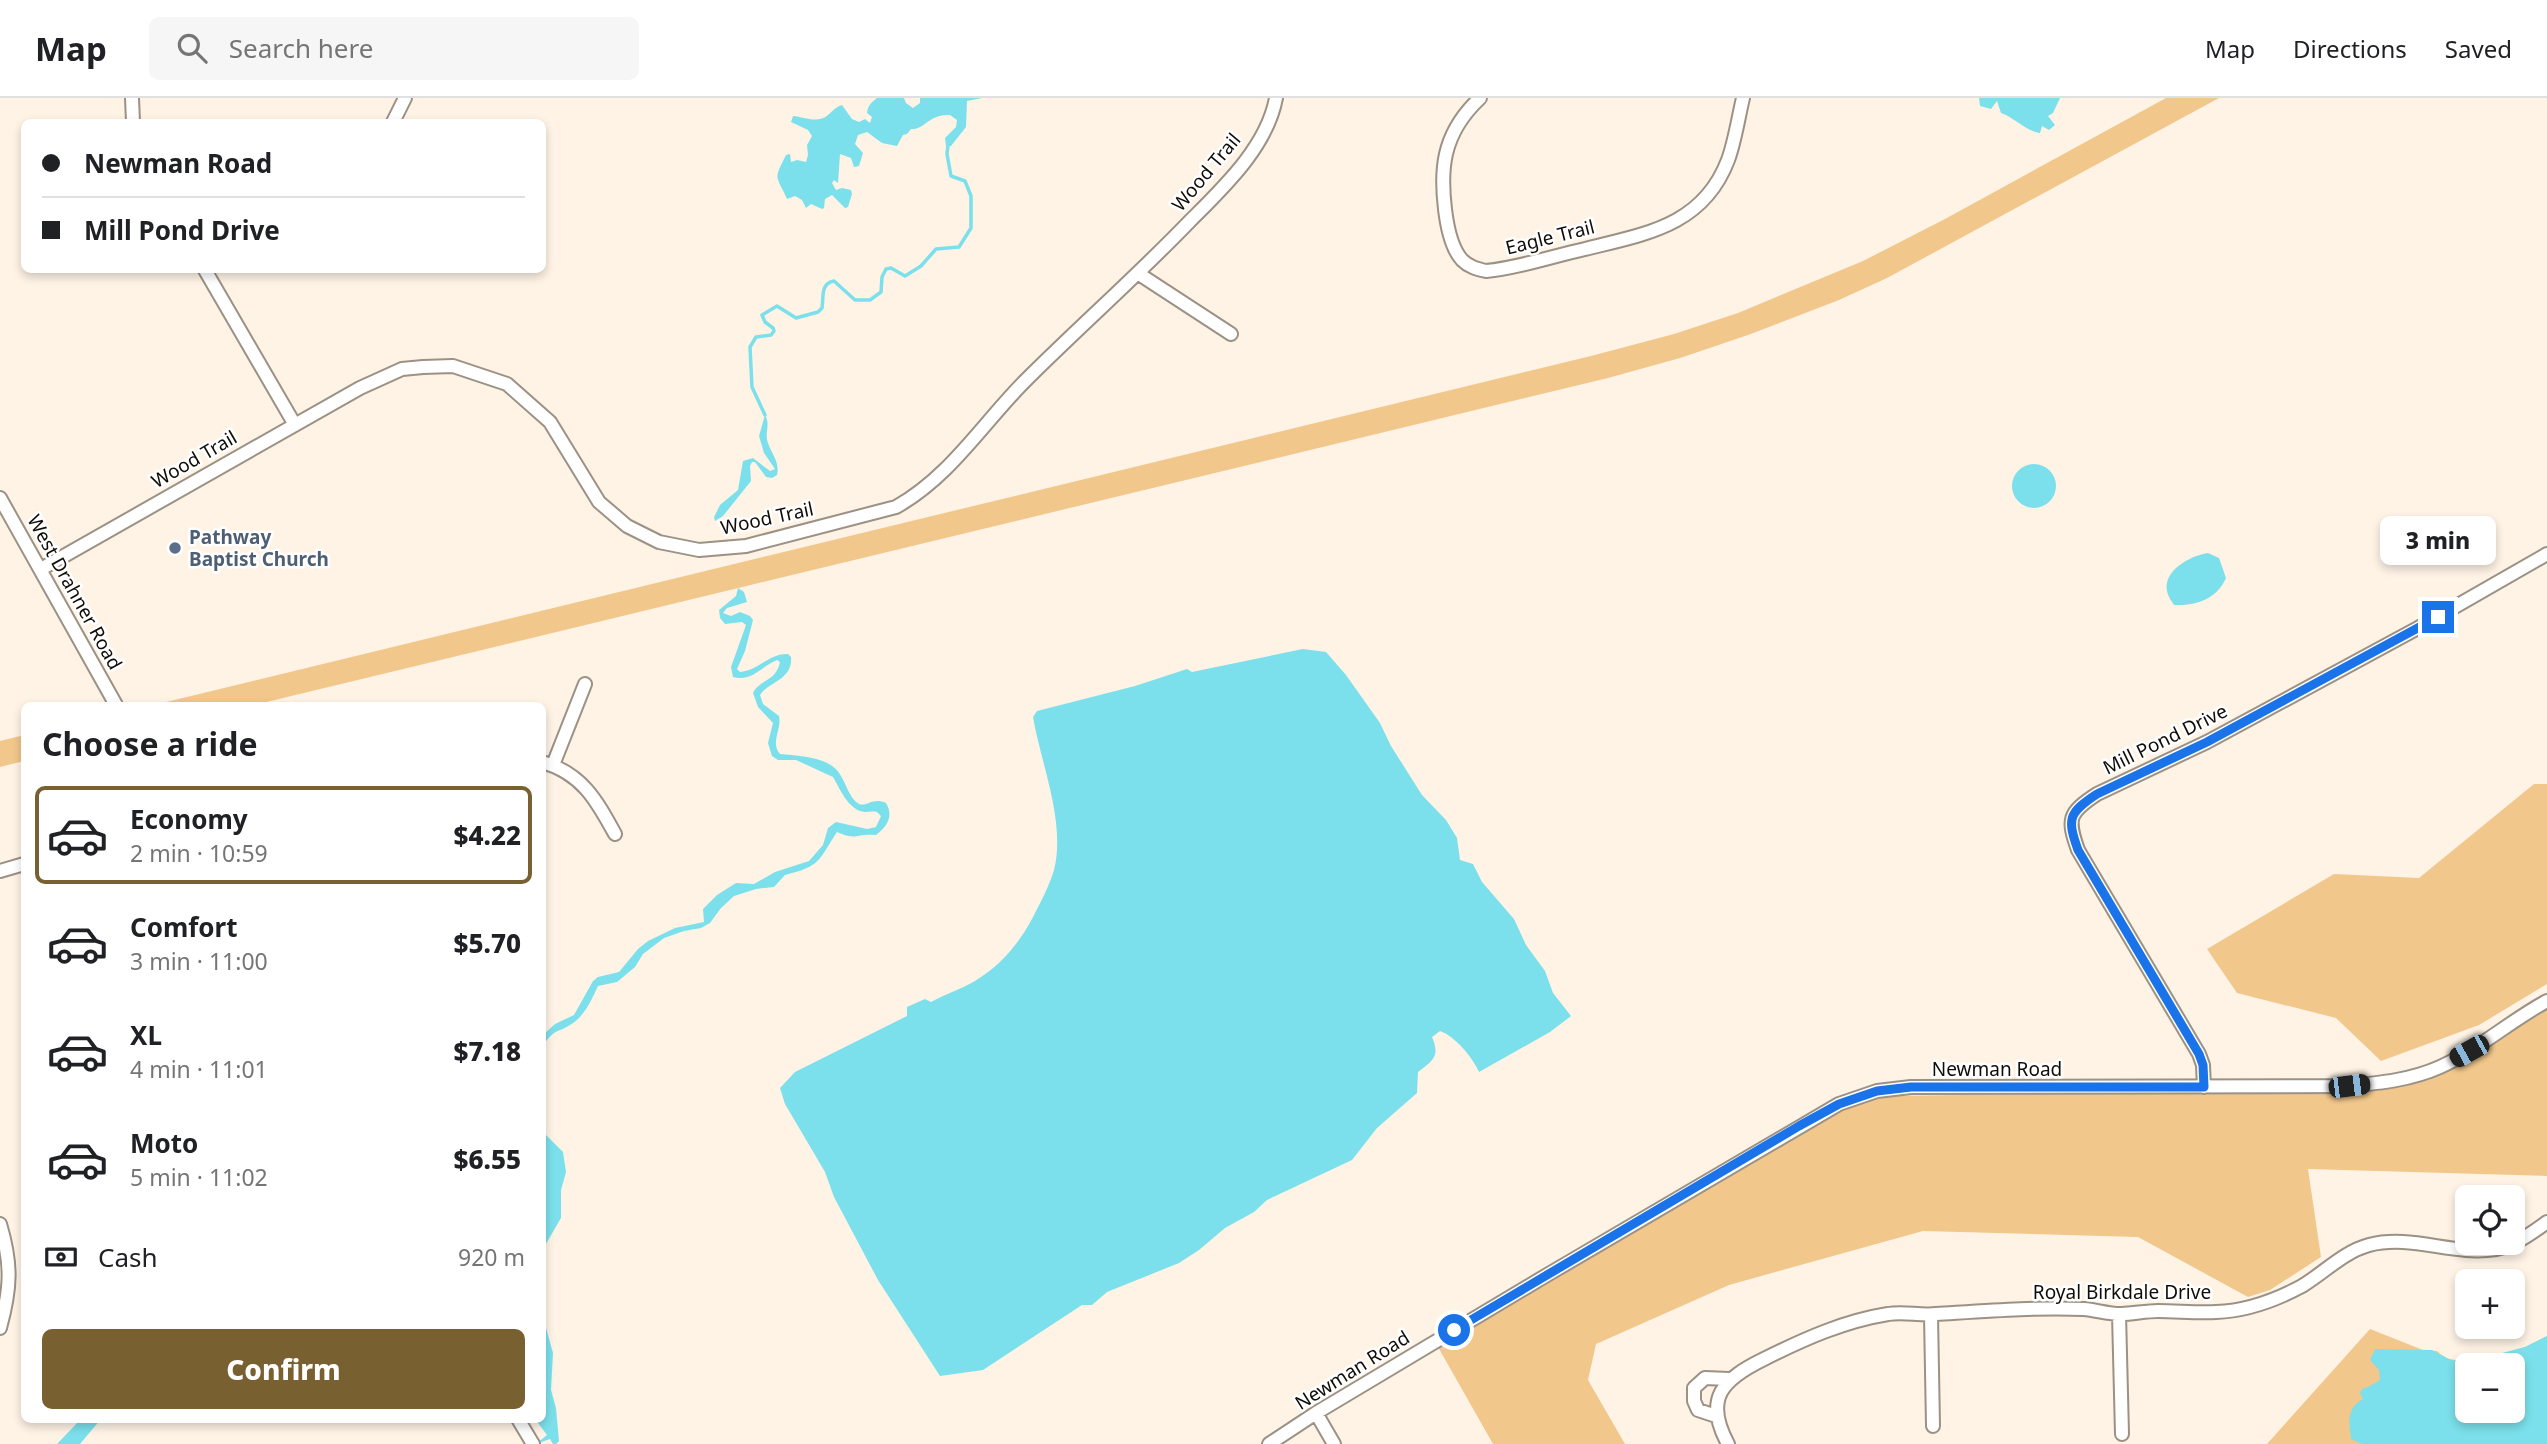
<!DOCTYPE html>
<meta charset="utf-8">
<style>
:root{--surface:#fff;--page:#f6f6f6;--text:#202124;--muted:#757577;--line:#e0e0e0;--accent:#796031}
body{margin:0;font-family:"Noto Sans",sans-serif;background:var(--page);color:var(--text);height:100vh;display:flex;flex-direction:column;font-size:26px;white-space:nowrap}
*{box-sizing:border-box;margin:0}
p{font-size:23px;color:var(--muted)}
.icon{flex:none;width:38px;height:38px;fill:none;stroke:currentColor;stroke-width:2;stroke-linecap:round;stroke-linejoin:round}
.map{position:relative;flex:1;overflow:hidden}
.panel{position:absolute;left:21px;top:604px;width:525px;height:721px;display:flex;flex-direction:column;background:var(--surface);border-radius:10px;box-shadow:0 4px 10px #0003}
.panel>*{flex:none}
.top-card{position:absolute;left:21px;top:21px;width:525px;height:154px;border-radius:10px;box-shadow:0 4px 10px #0003;display:grid;align-content:center;height:154px;padding:0 21px;background:var(--surface)}
.tools{position:absolute;left:2455px;top:1087px;display:grid;gap:14px}
.tools a{display:grid;place-items:center;width:70px;height:70px;border-radius:10px;background:var(--surface);box-shadow:0 4px 10px #0003;font-size:35px}
.end{position:absolute;width:32px;height:32px;margin:-16px;border:9px solid #1a73e8;background:#fff;box-shadow:0 0 0 4px #fff}
.from{border-radius:50%}
.bubble{position:absolute;height:49px;border-radius:10px;background:var(--surface);box-shadow:0 4px 10px #0003;font-size:23px;font-weight:800;line-height:49px;text-align:center}
.car{position:absolute;width:21px;height:42px;margin:-21px -10px;border-radius:9px;box-shadow:0 0 5px 2px #0007;background:linear-gradient(#222 24%,#8ab4d8 0 40%,#222 0 76%,#8ab4d8 0 86%,#222 0)}
.top-card b{display:flex;align-items:center;gap:24px;height:66px;font-size:26px}
.top-card b+b{border-top:2px solid var(--line)}
.top-card i{width:18px;height:18px;background:var(--text)}
ul{padding:0;list-style:none}
li{display:flex;align-items:center;gap:21px;height:98px;margin:0 14px 10px;padding:0 7px;border:4px solid transparent;border-radius:10px}
li div{flex:1}
li b{display:block;font-size:26px}
li em{font-style:normal;font-weight:800}
li.on{border-color:var(--accent)}
li>.icon{width:63px;height:63px;stroke-width:1.5}
h2{padding:0 21px;font-size:32px;line-height:84px}
.pay{display:flex;align-items:center;gap:18px;height:77px;padding:0 21px;font-size:26px}
.pay p{margin-inline-start:auto}
.cta{display:flex;gap:14px;margin-top:auto;padding:14px 21px}
.cta a{flex:1;height:80px;border-radius:10px;background:var(--accent);color:#fff;font-size:28px;font-weight:800;line-height:80px;text-align:center}
header{display:flex;align-items:center;gap:42px;box-sizing:border-box;height:98px;padding:0 35px;background:var(--surface);border-bottom:2px solid var(--line)}
header strong{font-size:33px}
nav{display:flex;gap:38px;margin-inline-start:auto;font-size:24px}
.search{width:490px;height:63px;background:var(--page);display:flex;align-items:center;gap:18px;box-sizing:border-box;padding:0 24px;border-radius:10px;color:var(--muted);font-size:26px}
.map>svg:first-child{display:block}
</style>
<header>
<strong>Map</strong>
<div class="search"><svg class="icon" aria-label="search" viewBox="0 0 24 24"><circle cx="10" cy="10" r="6"/><path d="M15 15l6 6"/></svg>Search here</div>
<nav><a>Map</a><a>Directions</a><a>Saved</a></nav>
</header>
<div class="map">
<svg width="2547" height="1346" viewBox="0 0 2547 1346">
<rect width="100%" height="100%" fill="#fef3e5"/>
<path fill="#f1c78c" fill-rule="evenodd" d="M2166,0H2219L1887,180L1839,202L1748,237L1680,260L1608,280L254,607H154L1591,258L1674,236L1738,215L1863,163L1945,121Z
M24,637V663L0,669V643Z
M2534,686H2547V886L2479,927L2381,963L2336,920L2237,895L2207,851L2334,776L2419,780Z
M2547,909V1078L2308,1071L2321,1159L2270,1192L2248,1199L2138,1139L1923,1133L1729,1187L1596,1246L1588,1282L1625,1346H1493L1438,1249L1812,1026L1846,1009L1886,998L2389,991L2429,982L2468,962L2504,933Z
M2370,1231L2423,1252L2437,1253L2445,1260L2460,1263L2481,1262L2525,1249L2547,1238V1346H2267ZM2468,1267H2513V1312H2468Z"/>
<path fill="#7be0eb" fill-rule="evenodd" d="M877,0H904L906,5L913,10L920,5V0H982L967,3L966,29L951,48H946L945,40L956,29L957,22L950,17C928,16 925,32 911,31L907,36L903,37L897,48L882,45L867,34L858,37L855,46L863,55L859,68L854,69L851,60L840,56L838,85L834,82L832,85L836,92L842,90L851,92L852,96L848,109L845,110L832,97L825,101L824,110L822,111L811,106L806,110L802,102L795,98L787,101C776,76 773,83 786,57L790,56L791,64L797,62L806,64L808,57L807,47L812,38L808,32L791,24L793,18C804,19 818,26 828,17C834,12 834,10 842,7L852,21L859,24L865,21L870,25L872,19L867,15C868,7 871,5 877,0Z
M1979,0H2060L2053,15L2048,18L2055,27L2049,32L2042,28L2040,35C2026,33 2015,20 2001,15L1997,3L1991,11L1980,8Z
M765,317C771,327 764,335 768,345C772,357 780,364 777,377L772,380L766,379L755,364H752L750,368L751,383L723,418L715,423L714,419L720,407L738,392L743,363L753,360L770,373L775,371L764,355L759,338Z
M2012 388a22 22 0 1 1 44 0a22 22 0 1 1-44 0Z
M2208,455L2219,460L2226,480C2217,501 2196,508 2174,507C2170,501 2165,494 2167,485C2170,469 2193,457 2208,455Z
M738,490L744,494L747,504L727,510L723,515L731,518L740,514L750,518L753,522L745,553L737,571L740,574C758,573 769,555 788,556L791,559C793,582 768,584 760,597L763,606L779,618C782,631 770,645 780,656C798,658 831,658 841,678C846,686 850,701 859,706C867,709 873,699 886,705C894,718 887,729 876,737C856,735 857,743 837,734C818,763 821,768 785,777L774,789L756,791L734,798L721,810L710,825L701,830L684,833L664,840L643,856L635,869L617,884L598,888C592,901 585,917 573,925C558,936 555,929 543,948V937L555,926L574,917L593,883L598,879L619,874L638,851L648,843L675,830L704,824L703,811L717,797L736,785L754,786L775,774L809,763L823,747L828,730L836,724L867,731L876,729L881,718L877,714C873,713 869,714 865,714C849,713 840,691 833,679L796,662H778L772,658L768,645L773,625L758,609L753,595C760,581 776,584 780,564L777,562C760,569 753,584 733,579L731,569L746,527L742,524L725,526L720,520L719,512L736,498Z
M1303,551L1326,554L1346,577L1380,625L1391,648L1422,697L1446,722L1457,740L1460,762L1473,766L1482,784L1514,821L1526,847L1545,873L1553,895L1571,918L1550,934L1479,974C1473,960 1455,938 1440,933L1432,939C1440,958 1434,962 1418,974L1417,995L1377,1030L1352,1062L1267,1102L1254,1114L1225,1130L1199,1152L1179,1165L1107,1194L1092,1207H1082L983,1272L940,1278L878,1182L834,1099L825,1074L785,1006L780,990L795,974L907,918V909L925,901L931,904C945,896 962,891 975,883C1000,868 1018,847 1032,821C1040,805 1049,789 1054,772C1066,724 1041,666 1033,619L1037,613L1135,588L1187,571L1192,574Z
M543,1034L563,1054L566,1074L561,1092V1120L543,1151Z
M543,1219L553,1255L551,1292L556,1310L559,1343L556,1346H553L550,1341L536,1346L547,1337L535,1321H542Z
M2547,1238V1346H2362L2351,1341C2349,1325 2346,1310 2363,1301L2360,1295L2362,1291L2368,1289L2380,1282L2379,1272L2370,1262L2375,1251L2432,1252L2451,1262L2468,1264L2525,1249ZM2468,1267H2513V1312H2468Z
M81,1321H101L80,1346H57Z"/>
<g fill="none" stroke-linecap="round" stroke-linejoin="round">
<path stroke="#7be0eb" stroke-width="3.5" d="M765,317L752,289L750,249L756,239L771,237L774,233L773,230L765,224L762,217L777,208L796,220L818,214L822,210C824,198 820,186 834,183L855,202H870L881,194L882,179L886,171L891,170L905,178L921,168L936,151L959,149L971,130V98L965,83L951,78L947,56L948,47"/>
<g stroke="#9b9184" stroke-width="16">
<path id="minor" d="M132,0L133,24
M1480,0C1464,15 1451,34 1446,56C1440,82 1444,142 1462,162C1469,169 1477,171 1486,173C1519,170 1553,158 1585,151C1645,136 1703,128 1728,62C1735,43 1738,21 1743,0
M393,24L405,0
M205,172L295,327
M1139,176L1231,236
M0,400L116,607
M41,471L360,290L402,271L423,269L453,268L507,286L550,324L599,404L627,428L659,444L699,452L746,448L896,409C950,379 983,325 1025,283C1079,229 1136,179 1189,124C1223,90 1267,49 1276,0
M542,664C582,675 597,703 615,736
M553,667L585,586
M0,773L24,766
M2204,989L2203,967L2199,956L2078,752C2067,721 2068,715 2097,696L2207,644L2418,530L2547,456
M0,1126C12,1166 11,1190 0,1230
M2119,1216L2122,1336
M1931,1217L1933,1328
M1316,1315L1334,1346
M1716,1318L1698,1312L1694,1303V1290L1705,1280L1729,1281
M518,1321L533,1346
M1269,1346L1316,1315L1547,1177L1839,1006L1877,993L1911,989L2349,988C2380,985 2411,982 2440,969C2478,952 2510,923 2547,903
M1728,1346C1703,1300 1723,1281 1764,1261C1804,1241 1844,1223 1888,1216C1904,1213 1920,1218 1936,1216C1985,1213 2035,1209 2084,1211C2096,1212 2108,1216 2121,1216C2133,1216 2145,1213 2158,1213C2177,1213 2197,1215 2216,1214C2245,1213 2276,1202 2302,1188C2324,1175 2343,1154 2369,1147C2412,1136 2453,1158 2496,1151C2514,1148 2532,1135 2547,1124"/>
</g>
<use href="#minor" stroke="#fff" stroke-width="12"/>
</g>
<g fill="none" stroke-linecap="round" stroke-linejoin="round">
<path stroke="#1a73e8" stroke-width="9" d="M1454,1232L1799,1028L1839,1006L1877,993L1911,989H2204L2203,967L2199,956L2078,752C2067,721 2068,715 2097,696L2207,644L2438,519"/>
</g>
<circle fill="#5c6f8a" stroke="#fff" stroke-width="2.5" cx="175" cy="450" r="7"/>
<g text-anchor="middle" dominant-baseline="central" stroke-width="5" stroke-linejoin="round" paint-order="stroke">
<g font-size="19" fill="#100d08" stroke="#fff">
<text transform="translate(1206 74) rotate(-50)">Wood Trail</text>
<text transform="translate(1550 139) rotate(-14)">Eagle Trail</text>
<text transform="translate(194 361) rotate(-30)">Wood Trail</text>
<text transform="translate(767 420) rotate(-12)">Wood Trail</text>
<text transform="translate(75 494) rotate(61)">West Drahner Road</text>
<text transform="translate(2165 641) rotate(-26)">Mill Pond Drive</text>
<text x="1997" y="971">Newman Road</text>
<text x="2122" y="1194">Royal Birkdale Drive</text>
<text transform="translate(1352 1272) rotate(-32)">Newman Road</text>
</g>
<g font-size="19" font-weight="bold" fill="#4e5e75" stroke="#fff" text-anchor="start">
<text x="189" y="439">Pathway<tspan x="189" dy="22">Baptist Church</tspan></text>
</g>
</g>
</svg>
<div class="tools">
<a><svg class="icon" aria-label="locate" viewBox="0 0 24 24"><circle cx="12" cy="12" r="6"/><path d="M12 2v4M12 18v4M2 12h4M18 12h4"/></svg></a>
<a>+</a>
<a>−</a>
</div>
<i class="end from" style="left:1454px;top:1232px"></i>
<i class="end" style="left:2438px;top:519px"></i>
<div class="bubble" style="left:2380px;top:418px;width:116px">3 min</div>
<i class="car" style="left:2469px;top:953px;rotate:241deg"></i>
<i class="car" style="left:2349px;top:988px;rotate:83deg"></i>
<div class="top-card">
<b><i class="from"></i>Newman Road</b>
<b><i></i>Mill Pond Drive</b>
</div>
<section class="panel">
<h2>Choose a ride</h2>
<ul>
<li class="on"><svg class="icon" aria-label="car" viewBox="0 0 24 24"><path d="M5 17H2v-5l4-1 3-4h7l3 4 3 1v5h-3M9 17h6M6 11h13"/><circle cx="7" cy="17" r="2"/><circle cx="17" cy="17" r="2"/></svg><div><b>Economy</b><p>2 min · 10:59</p></div><em>$4.22</em></li>
<li><svg class="icon" aria-label="car" viewBox="0 0 24 24"><path d="M5 17H2v-5l4-1 3-4h7l3 4 3 1v5h-3M9 17h6M6 11h13"/><circle cx="7" cy="17" r="2"/><circle cx="17" cy="17" r="2"/></svg><div><b>Comfort</b><p>3 min · 11:00</p></div><em>$5.70</em></li>
<li><svg class="icon" aria-label="car" viewBox="0 0 24 24"><path d="M5 17H2v-5l4-1 3-4h7l3 4 3 1v5h-3M9 17h6M6 11h13"/><circle cx="7" cy="17" r="2"/><circle cx="17" cy="17" r="2"/></svg><div><b>XL</b><p>4 min · 11:01</p></div><em>$7.18</em></li>
<li><svg class="icon" aria-label="car" viewBox="0 0 24 24"><path d="M5 17H2v-5l4-1 3-4h7l3 4 3 1v5h-3M9 17h6M6 11h13"/><circle cx="7" cy="17" r="2"/><circle cx="17" cy="17" r="2"/></svg><div><b>Moto</b><p>5 min · 11:02</p></div><em>$6.55</em></li>
</ul>
<div class="pay"><svg class="icon" aria-label="cash" viewBox="0 0 24 24"><path d="M3 7h18v10H3z"/><circle cx="12" cy="12" r="2"/></svg>Cash<p>920 m</p></div>
<div class="cta"><a>Confirm</a></div>
</section>
</div>
